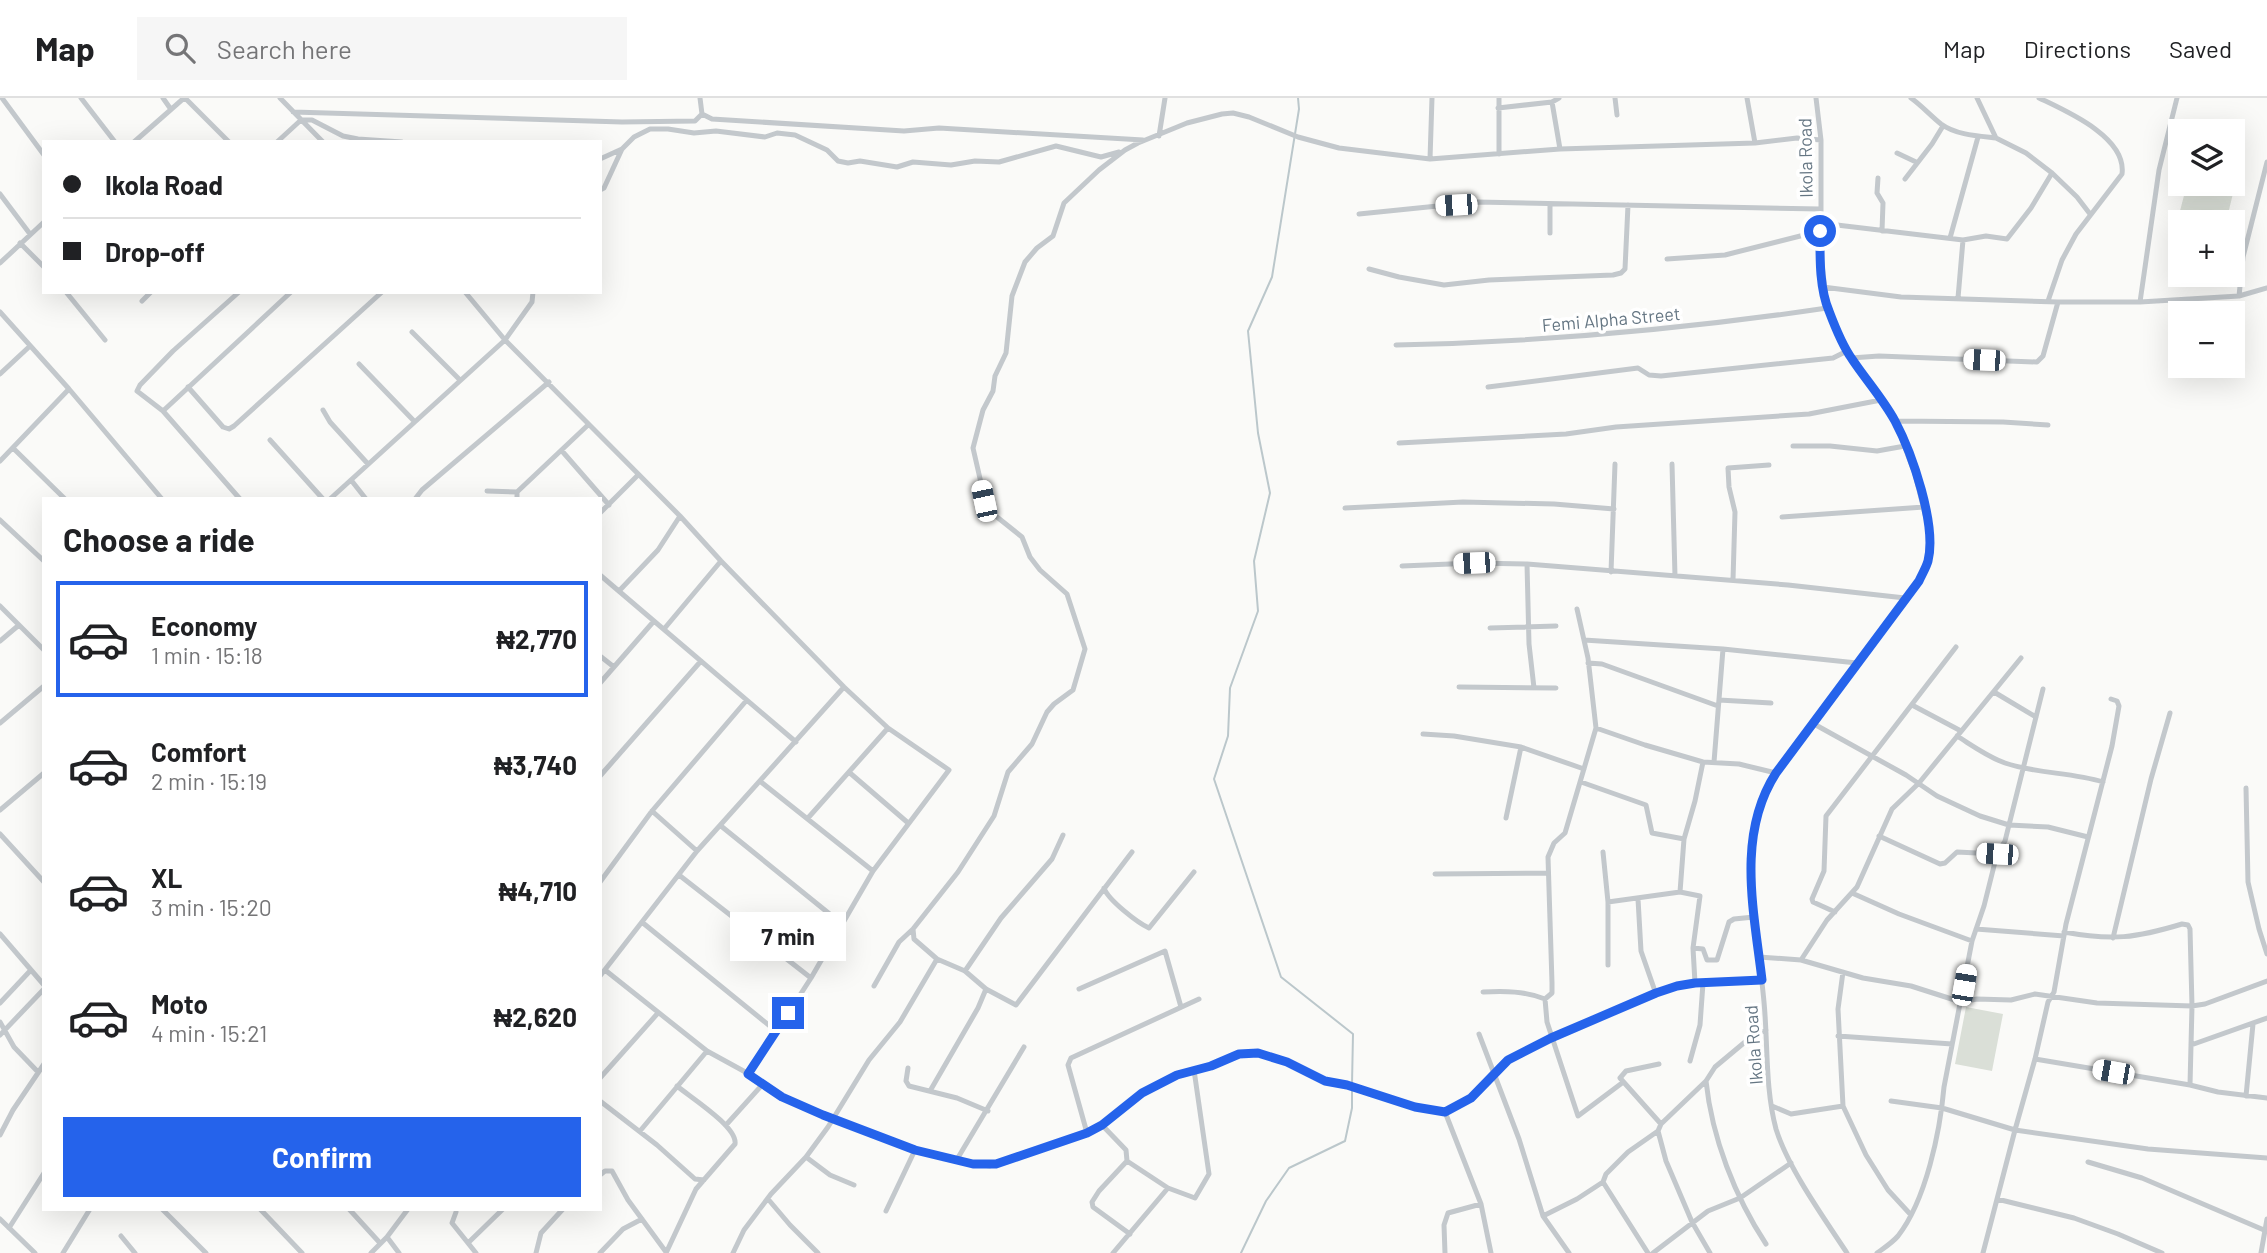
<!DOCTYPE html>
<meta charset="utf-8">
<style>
:root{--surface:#fff;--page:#f6f6f6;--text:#202124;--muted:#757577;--line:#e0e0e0;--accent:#2563eb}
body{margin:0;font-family:Barlow,sans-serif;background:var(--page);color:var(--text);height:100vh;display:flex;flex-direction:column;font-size:26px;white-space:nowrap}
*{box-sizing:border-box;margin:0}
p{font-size:23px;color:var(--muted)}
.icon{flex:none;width:38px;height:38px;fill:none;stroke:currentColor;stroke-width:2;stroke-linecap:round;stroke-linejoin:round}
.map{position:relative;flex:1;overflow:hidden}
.side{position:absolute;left:42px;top:399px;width:560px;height:714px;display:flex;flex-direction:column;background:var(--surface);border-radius:0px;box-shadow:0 7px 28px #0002}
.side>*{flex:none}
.hud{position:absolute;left:42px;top:42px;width:560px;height:154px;border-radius:0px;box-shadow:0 7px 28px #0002;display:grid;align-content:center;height:154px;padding:0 21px;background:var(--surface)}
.tools{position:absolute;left:2168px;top:21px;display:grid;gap:14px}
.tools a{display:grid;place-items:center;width:77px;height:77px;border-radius:0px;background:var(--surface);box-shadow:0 7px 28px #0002;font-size:35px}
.end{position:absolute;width:32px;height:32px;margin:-16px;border:9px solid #2563eb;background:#fff;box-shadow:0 0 0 4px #fff}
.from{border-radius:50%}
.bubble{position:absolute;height:49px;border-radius:0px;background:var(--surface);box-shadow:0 7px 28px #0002;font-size:23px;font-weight:700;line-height:49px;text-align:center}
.car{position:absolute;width:21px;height:42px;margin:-21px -10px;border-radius:9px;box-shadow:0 0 5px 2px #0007;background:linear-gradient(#fff 24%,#345 0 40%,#fff 0 76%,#345 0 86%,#fff 0)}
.hud b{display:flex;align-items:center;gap:24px;height:66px;font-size:26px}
.hud b+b{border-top:2px solid var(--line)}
.hud i{width:18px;height:18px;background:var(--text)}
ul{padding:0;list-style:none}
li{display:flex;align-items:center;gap:21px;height:116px;margin:0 14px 10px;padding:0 7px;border:4px solid transparent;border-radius:0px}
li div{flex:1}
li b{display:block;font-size:26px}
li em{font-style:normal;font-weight:700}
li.current{border-color:var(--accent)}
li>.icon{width:63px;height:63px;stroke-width:1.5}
h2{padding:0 21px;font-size:32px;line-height:84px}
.primary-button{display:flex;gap:14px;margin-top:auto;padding:14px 21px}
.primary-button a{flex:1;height:80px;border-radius:0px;background:var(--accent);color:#fff;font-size:28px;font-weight:700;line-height:80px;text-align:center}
header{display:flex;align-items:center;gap:42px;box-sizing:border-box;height:98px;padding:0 35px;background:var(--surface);border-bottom:2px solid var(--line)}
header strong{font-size:33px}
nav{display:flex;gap:38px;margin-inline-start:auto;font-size:24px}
.search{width:490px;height:63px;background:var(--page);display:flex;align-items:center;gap:18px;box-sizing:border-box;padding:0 24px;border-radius:0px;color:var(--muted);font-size:26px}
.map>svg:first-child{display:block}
</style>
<header>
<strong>Map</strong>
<div class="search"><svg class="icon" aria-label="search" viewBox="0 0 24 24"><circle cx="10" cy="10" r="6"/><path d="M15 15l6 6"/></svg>Search here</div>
<nav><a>Map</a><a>Directions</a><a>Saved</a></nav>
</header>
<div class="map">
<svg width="2267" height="1155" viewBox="0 0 2267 1155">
<rect width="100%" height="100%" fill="#fafaf8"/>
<path fill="#dadfd7" d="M2233,61L2241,63L2226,124H2180V163L2168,159L2187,86H2233Z
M1966,909L2003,916L1992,973L1955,966Z"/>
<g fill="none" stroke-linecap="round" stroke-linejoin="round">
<path stroke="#bbc7cb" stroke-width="2" d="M1298,0L1299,11L1272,179L1248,233L1258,335L1270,395L1254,463L1258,513L1230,590L1228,638L1214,681L1281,879L1353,936L1352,986
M1241,1155L1266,1103L1289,1070L1345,1043L1352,1010V991"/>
<path stroke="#c3c8cc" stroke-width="5" d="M2,0L44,57
M81,0L115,44
M163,0L170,10
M185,0L229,44
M280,0L323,44
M700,0L702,16L712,21L904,33L939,30L1143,42
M1615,0L1617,17
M1747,0L1755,45
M1816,0L1821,42V157L1827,210L1851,260L1895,323L1915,376L1929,432L1928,463L1919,483L1772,680C1735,756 1757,825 1764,904C1768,945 1765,990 1776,1031C1788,1070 1824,1120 1847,1155
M1911,0C1922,8 1931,18 1941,26C1956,37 1978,38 1996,40
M1977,0L1996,40L2026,55L2052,75L2077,99L2090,116
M2039,0C2066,13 2127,39 2122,76L2076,136L2062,162L2048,203
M1552,4L1560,51
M1498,10L1552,4L1559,0
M293,14L622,24L695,23L702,16
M1159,38L1165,0
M134,44L184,0
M277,44L301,22H312L343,38L358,41L402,44
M1897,55L1916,64
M1499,56V0
M600,61L622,51
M1430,61L1432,0
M1878,80L1877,95L1883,105L1882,133
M1905,81L1932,46L1943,28
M600,92L604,90L622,51L634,39L650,31H668L694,35L716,33L765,39L777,35L795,37L827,52L838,63L848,65L860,63L897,69L913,64L951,67L975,63L999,64L1056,48L1101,59L1119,54
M0,96L30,136
M1550,107V135
M1359,116L1477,104L1820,111
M1820,125L1963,142L1986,138L2007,141L2031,110L2052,75
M1950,140L1978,39
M20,145L44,169
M1667,161L1725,157L1820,133
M0,165L44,124
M1369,171L1399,179L1444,187L1489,182L1613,177L1621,175L1625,171L1628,107
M1823,189L1901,199L2058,204H2140L2239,198L2267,190
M66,194L105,242
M239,194L173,253L140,287L137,293L163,313L240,401
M465,194L505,242L680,418L721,463L844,589L888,630L949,672L873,773L811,880L749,976
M2239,198L2243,159L2267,64
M1958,200L1963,142
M142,203L151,194
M2140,204L2159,72L2177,0
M0,214L69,291L162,401
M412,234L460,282
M1396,247C1540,244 1685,231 1827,210
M1851,260L1879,258L2037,264L2043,258L2058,204
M359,266L414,323
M0,276L30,248
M188,289L223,329L229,331L234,328L382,194
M1488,289L1638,270L1649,277L1661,278L1833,260L1847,253
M323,312L330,324L368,366
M163,313L291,194
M1895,323L2003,324L2048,327
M270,342L323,401
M1399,345L1566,336L1616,329L1809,316L1881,302
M1793,348H1830L1877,353L1905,348
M13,350L65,401
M562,353L609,407
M0,363L69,291
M1672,366L1675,478
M351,382L366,401
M487,393L517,394
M330,401L505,242L532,204L533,194
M415,401L422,392L549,284
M517,401V394L588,327
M1345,410L1463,404L1554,406L1614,411
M600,415L638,377
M1782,419L1924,409
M0,422L44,463
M1527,466L1529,546L1534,590
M1402,468L1474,465L1527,466L1788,487L1905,500
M1611,474L1615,366
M600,477L796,644
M1733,482L1735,414L1729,389L1728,370L1769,367
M619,493L658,452L680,418
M0,508L44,552
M1577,511L1588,560L1596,630L1565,735L1554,745L1548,759L1552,885V895L1545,901L1547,924L1578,1018L1622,985
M1490,530L1556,528
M664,531L721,463
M1584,542L1723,551L1857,565
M0,543L19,527
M600,558L614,569
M1588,565L1602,566L1718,608
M600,585L654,523
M1459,589L1556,590
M1994,594L2036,619
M1719,602L1771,605
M1912,607L1961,633
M0,625L44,588
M1814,626L1906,677L1937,698L1980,718L2009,727L2048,729L2088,739
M1596,630L1645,647L1703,664L1739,666L1776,675
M1423,636L1454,638L1521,649L1584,671
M1957,638C1973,648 1988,659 2005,665C2037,676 2071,674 2103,684
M1714,664L1723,551
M850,675L907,724
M600,678L701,563
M761,684L873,773
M1581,684L1646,707L1652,735L1684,741
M2246,690L2248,784L2259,831L2267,856
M0,712L44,675
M652,713L697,753
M808,720L888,630
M1506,720L1521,649
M721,728L842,826
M0,736L44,784
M1879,738L1940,766L1945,765L1957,754L1997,756
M1603,754L1608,804V867
M1435,776L1548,775
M679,777L811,880
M600,784L652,713L746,603
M1104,790C1108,802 1138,825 1149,830L1194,774
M1680,794L1684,741L1695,703L1703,664
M1852,795L1899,816L1972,843
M1638,801L1641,853L1656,896
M1608,804L1680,794L1700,798L1693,850L1695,885
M1835,814L1813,804L1812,801L1824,773L1826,718L1956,549
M643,825L776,933
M1976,831L2064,838
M2064,834C2112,843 2136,840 2182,826L2188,827L2190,831L2192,908L2190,987
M0,836L44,887
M2113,840L2151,681L2170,615
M1693,850L1703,851L1707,862H1717L1729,824L1734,821L1754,819
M1759,859L1801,862L1863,880L1911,888L1961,904L1977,901L2011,902L2035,896L2097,905L2192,908L2205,906L2267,883
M937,861L965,873L986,891L1016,907L1132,754
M1801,862L1827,822L1857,789L1892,711L1919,685L2021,560
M605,872L707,953L749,976L782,999L915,1052L956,1063L990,1068L1087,1035L1102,1027L1142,995L1177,977L1211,968L1239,956L1258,955L1287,964L1325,983L1347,987L1415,1009L1445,1014L1471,1000L1508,962L1551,940L1656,896L1677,888L1695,885L1762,882
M965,873L1001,820L1052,761L1063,737
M1843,874L1838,911L1843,1008L1866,1057L1888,1092L1911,1117
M600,878L697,753L844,589
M874,888L899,844L913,831
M1079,891L1165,853L1181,909
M1483,894C1505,893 1525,893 1545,901
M0,905L30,873
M0,924L14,949L38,974
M1479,936L1519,1041L1543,1118L1569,1155
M0,937L44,891
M1838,938L1952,946
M2191,947L2267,920
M2035,961L2190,987L2218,994L2267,1000
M1690,963L1700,927L1703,885
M1659,966L1626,973L1620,980L1661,1026
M908,970L906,983L909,988L957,1000L988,1013
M600,980L658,915
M1706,983C1712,1040 1735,1099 1766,1146
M930,993L978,910L986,891
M2246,998L2253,926
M600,1003L657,1047L695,1081L704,1082
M1891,1003L1942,1010L2015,1032L2148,1051L2267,1060
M1772,1008L1791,1016L1843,1008
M1445,1014L1481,1106L1491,1155
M726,1027L763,986
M1102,1027L1126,1052L1127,1063L1168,1090
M640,1033L707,953
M1087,1035L1068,967L1071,960L1199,901
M0,1037L13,1012L44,966
M806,1059L830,1077L854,1087
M956,1063L1024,949
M1127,1063L1099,1093L1092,1104L1093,1109L1130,1136
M2088,1064L2142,1080L2264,1132
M600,1077L605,1073H612L628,1102L666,1154
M1603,1084L1648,1155
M768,1101L790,1127L818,1155
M1997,1101L2074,1120L2118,1136L2162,1155
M162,1111L206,1155
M260,1111L302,1155
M349,1111L380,1145
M886,1113L915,1052
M456,1114L452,1125L476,1155
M1543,1118L1577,1101L1603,1084L1606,1076L1628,1054L1658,1033
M0,1121L35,1155
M9,1130L44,1075
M121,1138L135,1155
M387,1139L399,1155
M469,1144L503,1111
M63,1155L90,1111
M371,1155L387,1139L408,1111
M536,1155L541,1135L563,1111
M600,1155L623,1131L642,1121
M666,1155L696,1091L735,1046C738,1029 690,999 677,988
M733,1155L744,1132L771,1096L806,1059L828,1029L869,962L900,924L937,861L914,841L913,831L958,774L994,718L1008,674L1032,646L1047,614L1054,606L1073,592L1085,551L1067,496L1040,472L1030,459L1022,439L987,411L973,350L983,312L993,293L995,278L1006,255L1012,198L1025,164L1037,150L1053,138L1064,105L1099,72L1125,52L1138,45L1187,25L1222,16L1233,15L1249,19L1298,39L1339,50L1430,61L1560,51L1755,45L1797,40L1821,42
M1113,1155L1168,1090L1195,1100L1209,1076L1194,972
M1445,1155L1444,1127L1448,1115L1481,1106
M1653,1155L1708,1113L1740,1100L1791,1065
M1710,1155L1692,1124L1666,1063L1658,1033L1661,1026L1706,983L1715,969L1751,939L1766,932
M1877,1155C1884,1150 1892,1145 1898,1138C1926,1102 1940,1034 1944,989L1972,843L1984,808L1997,756L2005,743L2043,591
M1983,1155L2015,1032L2035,961L2048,904L2054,894L2066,826L2112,648L2119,608L2117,603L2111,601
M2261,1155L2267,1121"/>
</g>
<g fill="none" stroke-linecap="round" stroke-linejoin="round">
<path stroke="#2563eb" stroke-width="9" d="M788,915L748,976L782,999L823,1017L915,1052L973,1066H996L1087,1035L1102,1027L1142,995L1177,977L1211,968L1239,956L1258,955L1287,964L1325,983L1347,987L1415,1009L1445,1014L1471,1000L1508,962L1551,940L1656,895L1677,888L1695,885L1762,882C1754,813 1736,737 1776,675L1919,483C1922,476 1926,470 1928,463C1937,427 1912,355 1895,323C1883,301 1866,282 1852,261C1842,247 1835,229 1829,213C1819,189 1820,158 1820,133"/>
</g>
<g text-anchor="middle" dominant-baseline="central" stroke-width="7" stroke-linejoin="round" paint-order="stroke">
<g font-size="18" fill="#657683" stroke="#fff">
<text transform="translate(1805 60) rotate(-91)">Ikola Road</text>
<text transform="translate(1611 221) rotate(-5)">Femi Alpha Street</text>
<text transform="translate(1753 947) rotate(-94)">Ikola Road</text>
</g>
</g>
</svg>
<div class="tools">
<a><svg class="icon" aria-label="layers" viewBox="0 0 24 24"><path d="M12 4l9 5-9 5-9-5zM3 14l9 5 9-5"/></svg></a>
<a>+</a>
<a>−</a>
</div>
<i class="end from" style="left:1820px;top:133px"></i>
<i class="end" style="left:788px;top:915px"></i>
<div class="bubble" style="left:730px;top:814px;width:116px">7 min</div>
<i class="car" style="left:1456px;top:107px;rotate:267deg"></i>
<i class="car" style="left:1984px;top:262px;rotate:272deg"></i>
<i class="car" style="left:984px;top:403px;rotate:348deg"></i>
<i class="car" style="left:1474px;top:465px;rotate:268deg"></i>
<i class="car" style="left:1997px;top:756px;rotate:273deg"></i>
<i class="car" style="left:1964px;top:887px;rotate:10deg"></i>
<i class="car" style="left:2113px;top:974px;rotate:280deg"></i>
<div class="hud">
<b><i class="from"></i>Ikola Road</b>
<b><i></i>Drop-off</b>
</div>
<section class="side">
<h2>Choose a ride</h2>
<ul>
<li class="current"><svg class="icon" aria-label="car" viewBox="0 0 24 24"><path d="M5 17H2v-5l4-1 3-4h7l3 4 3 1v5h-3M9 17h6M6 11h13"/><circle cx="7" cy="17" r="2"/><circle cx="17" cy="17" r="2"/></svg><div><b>Economy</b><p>1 min · 15:18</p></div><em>₦2,770</em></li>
<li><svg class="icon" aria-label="car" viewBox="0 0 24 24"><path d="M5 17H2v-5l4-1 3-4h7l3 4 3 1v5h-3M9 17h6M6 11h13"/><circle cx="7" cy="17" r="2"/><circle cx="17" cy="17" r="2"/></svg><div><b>Comfort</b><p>2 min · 15:19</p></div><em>₦3,740</em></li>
<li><svg class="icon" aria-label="car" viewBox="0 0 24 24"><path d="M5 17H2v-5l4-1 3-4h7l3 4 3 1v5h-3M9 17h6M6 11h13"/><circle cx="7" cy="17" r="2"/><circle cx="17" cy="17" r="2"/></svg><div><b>XL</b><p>3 min · 15:20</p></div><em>₦4,710</em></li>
<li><svg class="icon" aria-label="car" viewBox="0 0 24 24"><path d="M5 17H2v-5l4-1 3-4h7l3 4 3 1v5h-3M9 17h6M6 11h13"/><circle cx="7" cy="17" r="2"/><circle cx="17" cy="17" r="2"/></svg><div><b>Moto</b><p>4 min · 15:21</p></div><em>₦2,620</em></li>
</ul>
<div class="primary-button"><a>Confirm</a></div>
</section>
</div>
